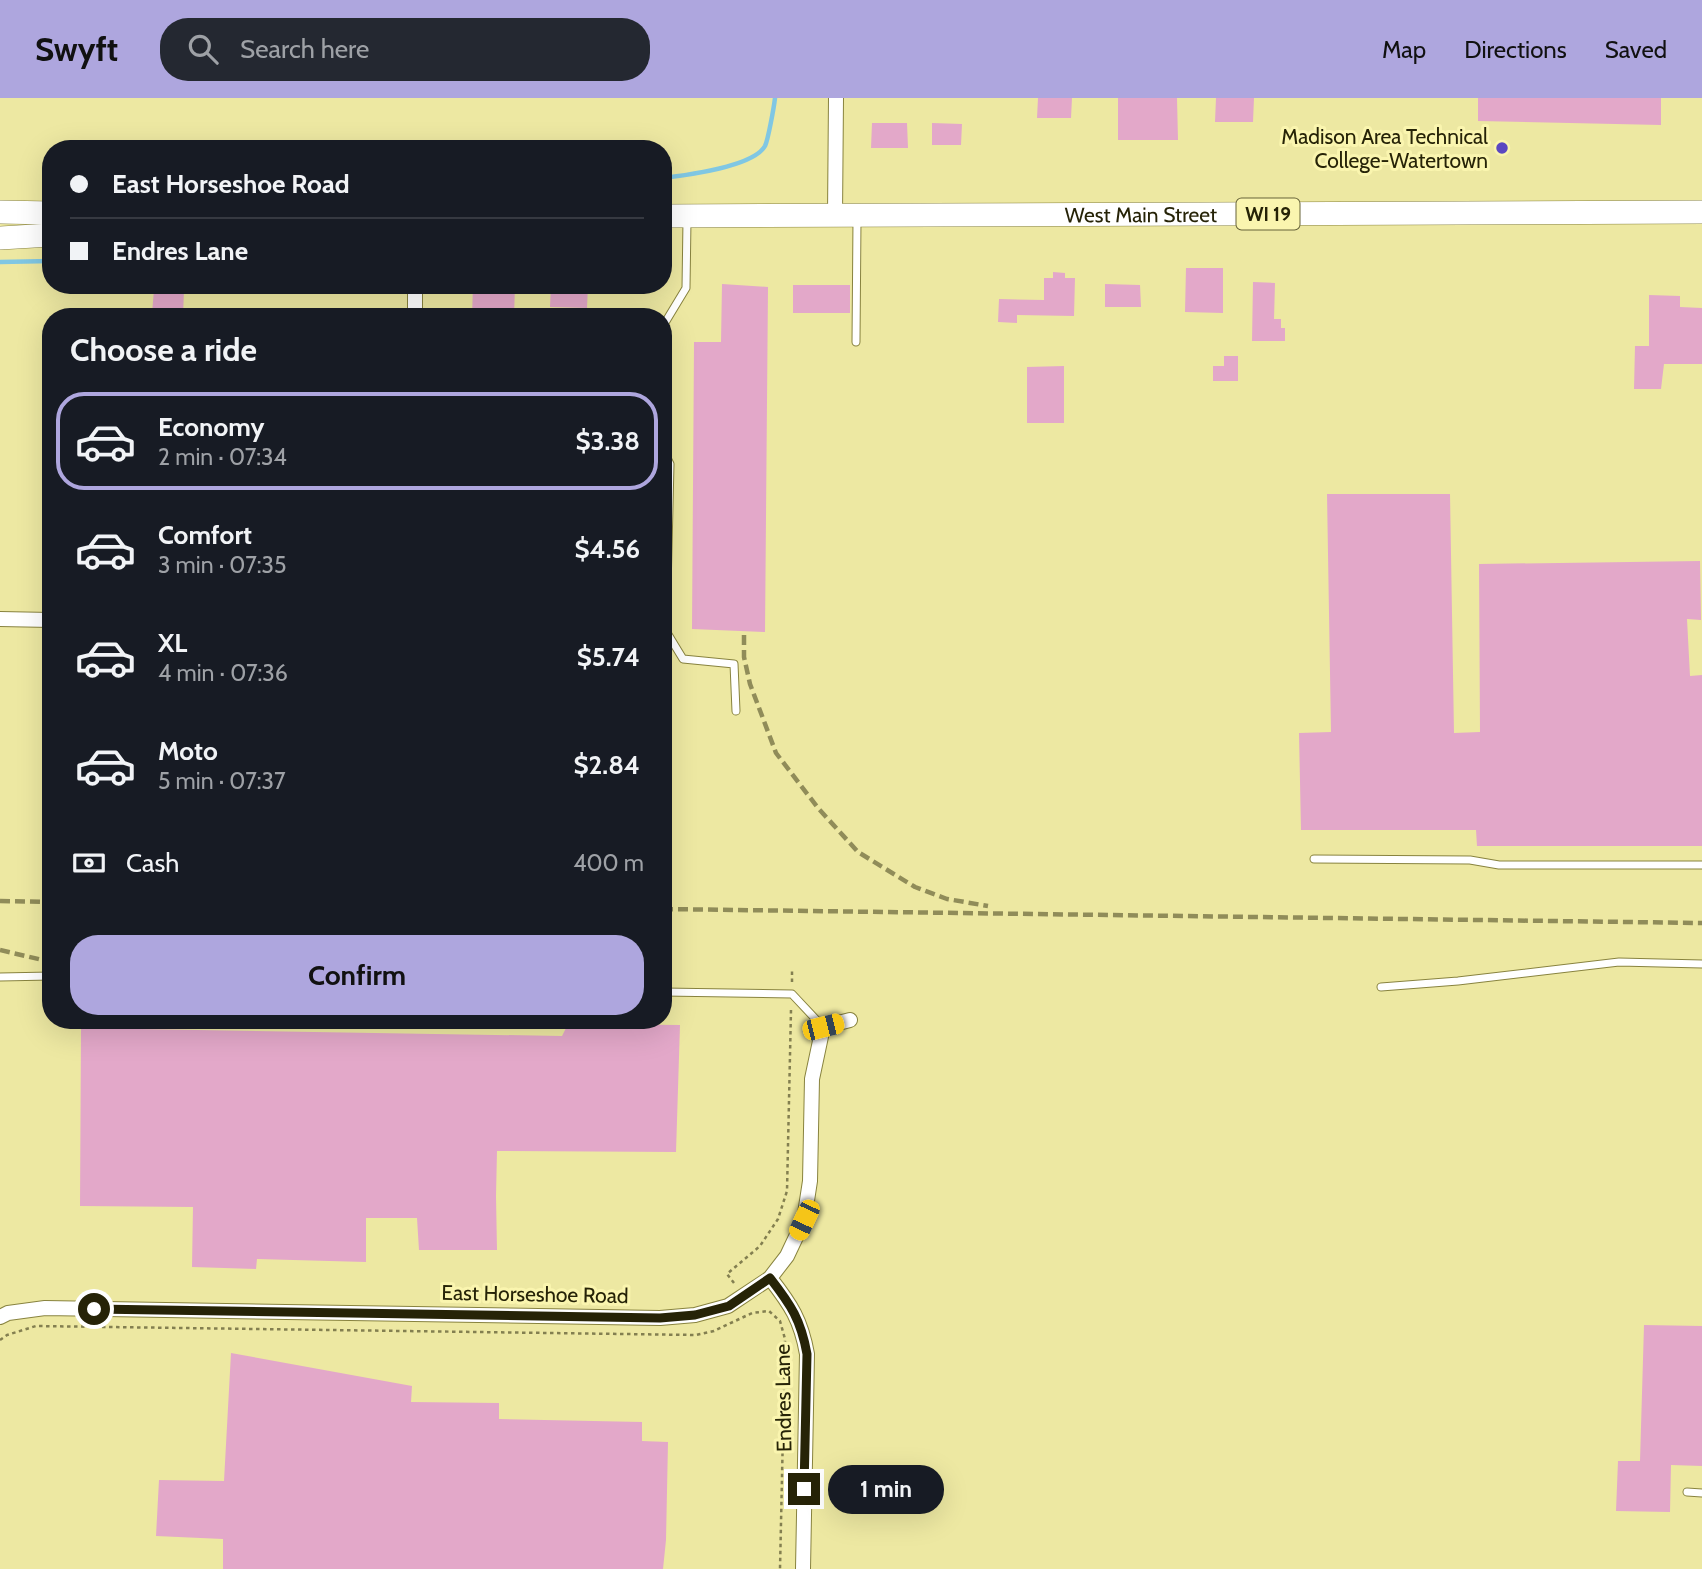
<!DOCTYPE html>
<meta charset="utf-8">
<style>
:root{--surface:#171b24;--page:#242831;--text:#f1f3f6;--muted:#9ea1a6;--line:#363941;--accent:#aea6de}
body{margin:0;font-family:Cabin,sans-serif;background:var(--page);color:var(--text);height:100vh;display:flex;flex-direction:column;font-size:26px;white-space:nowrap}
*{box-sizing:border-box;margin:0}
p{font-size:23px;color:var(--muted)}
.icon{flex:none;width:38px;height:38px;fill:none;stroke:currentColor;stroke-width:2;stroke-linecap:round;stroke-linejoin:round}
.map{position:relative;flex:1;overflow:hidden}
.panel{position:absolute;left:42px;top:210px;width:630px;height:721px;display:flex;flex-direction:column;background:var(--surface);border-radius:28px;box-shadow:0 7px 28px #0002}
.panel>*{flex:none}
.top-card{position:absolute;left:42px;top:42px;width:630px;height:154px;border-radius:28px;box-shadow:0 7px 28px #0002;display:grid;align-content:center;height:154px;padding:0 28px;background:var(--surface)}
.end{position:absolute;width:32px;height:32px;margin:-16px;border:9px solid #262307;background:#fff;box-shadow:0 0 0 4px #fff}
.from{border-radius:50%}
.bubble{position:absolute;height:49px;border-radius:24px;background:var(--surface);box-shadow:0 7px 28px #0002;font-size:23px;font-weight:700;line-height:49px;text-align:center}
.car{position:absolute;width:21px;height:42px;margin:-21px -10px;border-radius:9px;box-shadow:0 0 5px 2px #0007;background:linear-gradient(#f5c518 24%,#345 0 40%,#f5c518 0 76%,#345 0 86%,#f5c518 0)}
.top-card b{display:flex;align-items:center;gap:24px;height:66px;font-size:26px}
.top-card b+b{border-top:2px solid var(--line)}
.top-card i{width:18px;height:18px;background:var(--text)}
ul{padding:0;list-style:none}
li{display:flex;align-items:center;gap:21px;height:98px;margin:0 14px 10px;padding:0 14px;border:4px solid transparent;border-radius:28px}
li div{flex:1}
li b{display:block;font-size:26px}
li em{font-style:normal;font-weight:700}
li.on{border-color:var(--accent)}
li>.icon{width:63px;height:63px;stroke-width:1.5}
h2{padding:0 28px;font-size:32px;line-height:84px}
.pay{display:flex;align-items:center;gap:18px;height:77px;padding:0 28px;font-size:26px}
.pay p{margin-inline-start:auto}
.primary-button{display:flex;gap:14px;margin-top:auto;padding:14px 28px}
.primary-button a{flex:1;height:80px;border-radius:28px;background:var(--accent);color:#111;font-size:28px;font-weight:700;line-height:80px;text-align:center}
header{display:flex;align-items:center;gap:42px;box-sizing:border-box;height:98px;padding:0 35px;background:var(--accent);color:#111}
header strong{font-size:33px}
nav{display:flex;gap:38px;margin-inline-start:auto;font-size:24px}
.search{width:490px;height:63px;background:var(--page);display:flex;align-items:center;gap:18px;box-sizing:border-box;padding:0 24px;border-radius:28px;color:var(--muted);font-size:26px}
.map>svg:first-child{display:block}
</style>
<header>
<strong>Swyft</strong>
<div class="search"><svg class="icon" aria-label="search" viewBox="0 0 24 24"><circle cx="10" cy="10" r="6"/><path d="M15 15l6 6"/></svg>Search here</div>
<nav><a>Map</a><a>Directions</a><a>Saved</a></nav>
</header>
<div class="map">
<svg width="1702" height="1471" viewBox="0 0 1702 1471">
<rect width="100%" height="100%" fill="#ede8a2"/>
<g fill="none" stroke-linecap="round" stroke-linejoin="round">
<path stroke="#80c7e3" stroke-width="4.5" d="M663,80C687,77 753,69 765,48C768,42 774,9 775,0
M0,164L51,163"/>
</g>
<path fill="#e3a8c9" d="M1038,0H1072L1071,20H1037Z
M1118,0H1177L1178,42H1118Z
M1216,0H1254L1253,24H1215Z
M1478,0H1661V27L1478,23Z
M872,25H907L908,50H871Z
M932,25L962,26L961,47H932Z
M1186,170H1223V215L1185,214Z
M1053,174L1065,175V180H1075L1074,218L1017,217V225L998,224L999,201L1044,202V180H1053Z
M1253,184L1275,185L1274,221H1281V230H1285V243H1252Z
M722,186L768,189L765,534L692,531L694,244H721Z
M1105,186L1140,187L1141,209H1105Z
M473,187H515L514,219H472Z
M551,187H588L587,210L550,209Z
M793,187H850V215H793Z
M154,191L184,192L183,218L152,216Z
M1649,197L1680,198V209L1702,210V266H1664L1661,291H1634L1635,248H1649Z
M1224,258H1238V283H1213V268H1224Z
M1064,268V325H1027V269Z
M1327,396H1450L1454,635L1480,634L1479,466L1700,463L1701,522L1687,521L1690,578L1702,577V748H1477L1476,732H1301L1299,635L1331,634Z
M568,926L680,927L676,1054L497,1053L496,1098L497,1152H419L417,1120H366V1164L257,1161L256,1171L192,1169L193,1109L80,1108L81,930L562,938Z
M1644,1227L1702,1228V1368L1671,1367L1670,1414L1616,1413L1618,1363H1640Z
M231,1255L412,1288L411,1304L499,1305V1321L642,1324V1343L668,1344L666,1442L663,1471H223V1441L156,1438L159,1382L224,1383Z"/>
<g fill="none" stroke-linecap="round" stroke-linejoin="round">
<g stroke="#88833f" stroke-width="9">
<path id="service" d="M663,228L686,190L687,122
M856,244L857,122
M663,352L670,366L666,533L683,561L734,566L736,613
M1314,761L1470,762L1499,767H1702
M0,879L51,878
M1381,889L1458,883L1619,864L1702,866
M663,894L792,896L823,929
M1687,1394L1702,1395"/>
</g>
<g stroke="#88833f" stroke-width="16">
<path id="minor" d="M835,117L836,0
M415,219V187
M0,521L51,522
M770,1180C791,1207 801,1222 807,1256L803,1471
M0,1219L8,1215L45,1210L660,1220L695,1217L728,1208L770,1180L787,1158L804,1122L810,1083L812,981L823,929L850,922"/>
</g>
<g stroke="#88833f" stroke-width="24">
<g id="primary">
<path d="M0,114L51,115"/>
<path id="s1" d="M663,118L1702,114"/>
<path d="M0,140L51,137"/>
</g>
</g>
<path stroke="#837f50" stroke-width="2.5" stroke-dasharray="3.5 3.5" stroke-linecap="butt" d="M792,884V871
M734,1185L727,1176L760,1148L778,1121L787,1093L791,912
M0,1242L7,1237L36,1228L696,1237L714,1233L752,1215L769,1213L780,1223L785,1241L780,1471"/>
<use href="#service" stroke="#fff" stroke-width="7"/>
<use href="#minor" stroke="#fff" stroke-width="14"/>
<use href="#primary" stroke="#fff" stroke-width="23"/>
<path stroke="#908c59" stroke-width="4.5" stroke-dasharray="10 5" stroke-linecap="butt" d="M744,537V559L750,586L776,655L818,710L858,754L915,789L947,801L988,808
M0,803L51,804
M663,811L1702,825
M0,852L51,864"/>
</g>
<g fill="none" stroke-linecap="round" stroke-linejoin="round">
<path stroke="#262307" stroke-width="9" d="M94,1211L660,1220L695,1217L729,1208L770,1180C791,1207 801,1222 807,1256L804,1391"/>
</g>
<circle fill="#5b48c1" stroke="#faf5af" stroke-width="2.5" cx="1502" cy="50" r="7"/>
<g text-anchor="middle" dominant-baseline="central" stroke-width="6" stroke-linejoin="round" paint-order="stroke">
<rect fill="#faf5af" stroke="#666239" stroke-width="2" x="1236.5" y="100.5" width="63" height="31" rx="5"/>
<g font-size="19" font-weight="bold" fill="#262307">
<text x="1268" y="116">WI 19</text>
</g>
<g font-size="21" fill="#262307" stroke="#faf5af" text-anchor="end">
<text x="1488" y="38">Madison Area Technical<tspan x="1488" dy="24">College-Watertown</tspan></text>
</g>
<g font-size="21" fill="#262307" stroke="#faf5af">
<text stroke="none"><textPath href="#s1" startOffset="478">West Main Street</textPath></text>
<text transform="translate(535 1196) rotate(1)">East Horseshoe Road</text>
<text transform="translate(783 1300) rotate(-91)">Endres Lane</text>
</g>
</g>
</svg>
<i class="end from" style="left:94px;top:1211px"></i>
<i class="end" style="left:804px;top:1391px"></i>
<div class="bubble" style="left:828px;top:1367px;width:116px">1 min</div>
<i class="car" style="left:823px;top:929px;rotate:76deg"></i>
<i class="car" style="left:804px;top:1122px;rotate:205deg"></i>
<div class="top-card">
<b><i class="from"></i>East Horseshoe Road</b>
<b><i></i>Endres Lane</b>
</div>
<section class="panel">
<h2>Choose a ride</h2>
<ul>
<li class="on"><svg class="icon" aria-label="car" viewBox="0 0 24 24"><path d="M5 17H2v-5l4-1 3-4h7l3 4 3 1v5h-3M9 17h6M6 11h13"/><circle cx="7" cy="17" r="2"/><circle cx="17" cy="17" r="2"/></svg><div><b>Economy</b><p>2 min · 07:34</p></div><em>$3.38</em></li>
<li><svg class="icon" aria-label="car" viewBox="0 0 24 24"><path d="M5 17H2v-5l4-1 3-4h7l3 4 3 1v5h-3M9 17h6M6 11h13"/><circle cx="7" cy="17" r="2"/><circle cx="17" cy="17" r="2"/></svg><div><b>Comfort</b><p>3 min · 07:35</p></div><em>$4.56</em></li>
<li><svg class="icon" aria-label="car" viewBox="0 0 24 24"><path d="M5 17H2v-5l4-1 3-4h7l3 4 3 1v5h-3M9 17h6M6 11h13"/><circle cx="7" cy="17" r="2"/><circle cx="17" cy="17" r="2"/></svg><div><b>XL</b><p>4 min · 07:36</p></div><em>$5.74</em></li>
<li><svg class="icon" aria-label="car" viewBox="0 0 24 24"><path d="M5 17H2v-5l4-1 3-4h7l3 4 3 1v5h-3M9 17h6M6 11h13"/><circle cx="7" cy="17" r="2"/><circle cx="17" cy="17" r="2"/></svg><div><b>Moto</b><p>5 min · 07:37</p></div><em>$2.84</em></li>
</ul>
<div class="pay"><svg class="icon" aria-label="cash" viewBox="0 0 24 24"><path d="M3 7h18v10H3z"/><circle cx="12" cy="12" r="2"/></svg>Cash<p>400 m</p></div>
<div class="primary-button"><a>Confirm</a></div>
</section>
</div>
